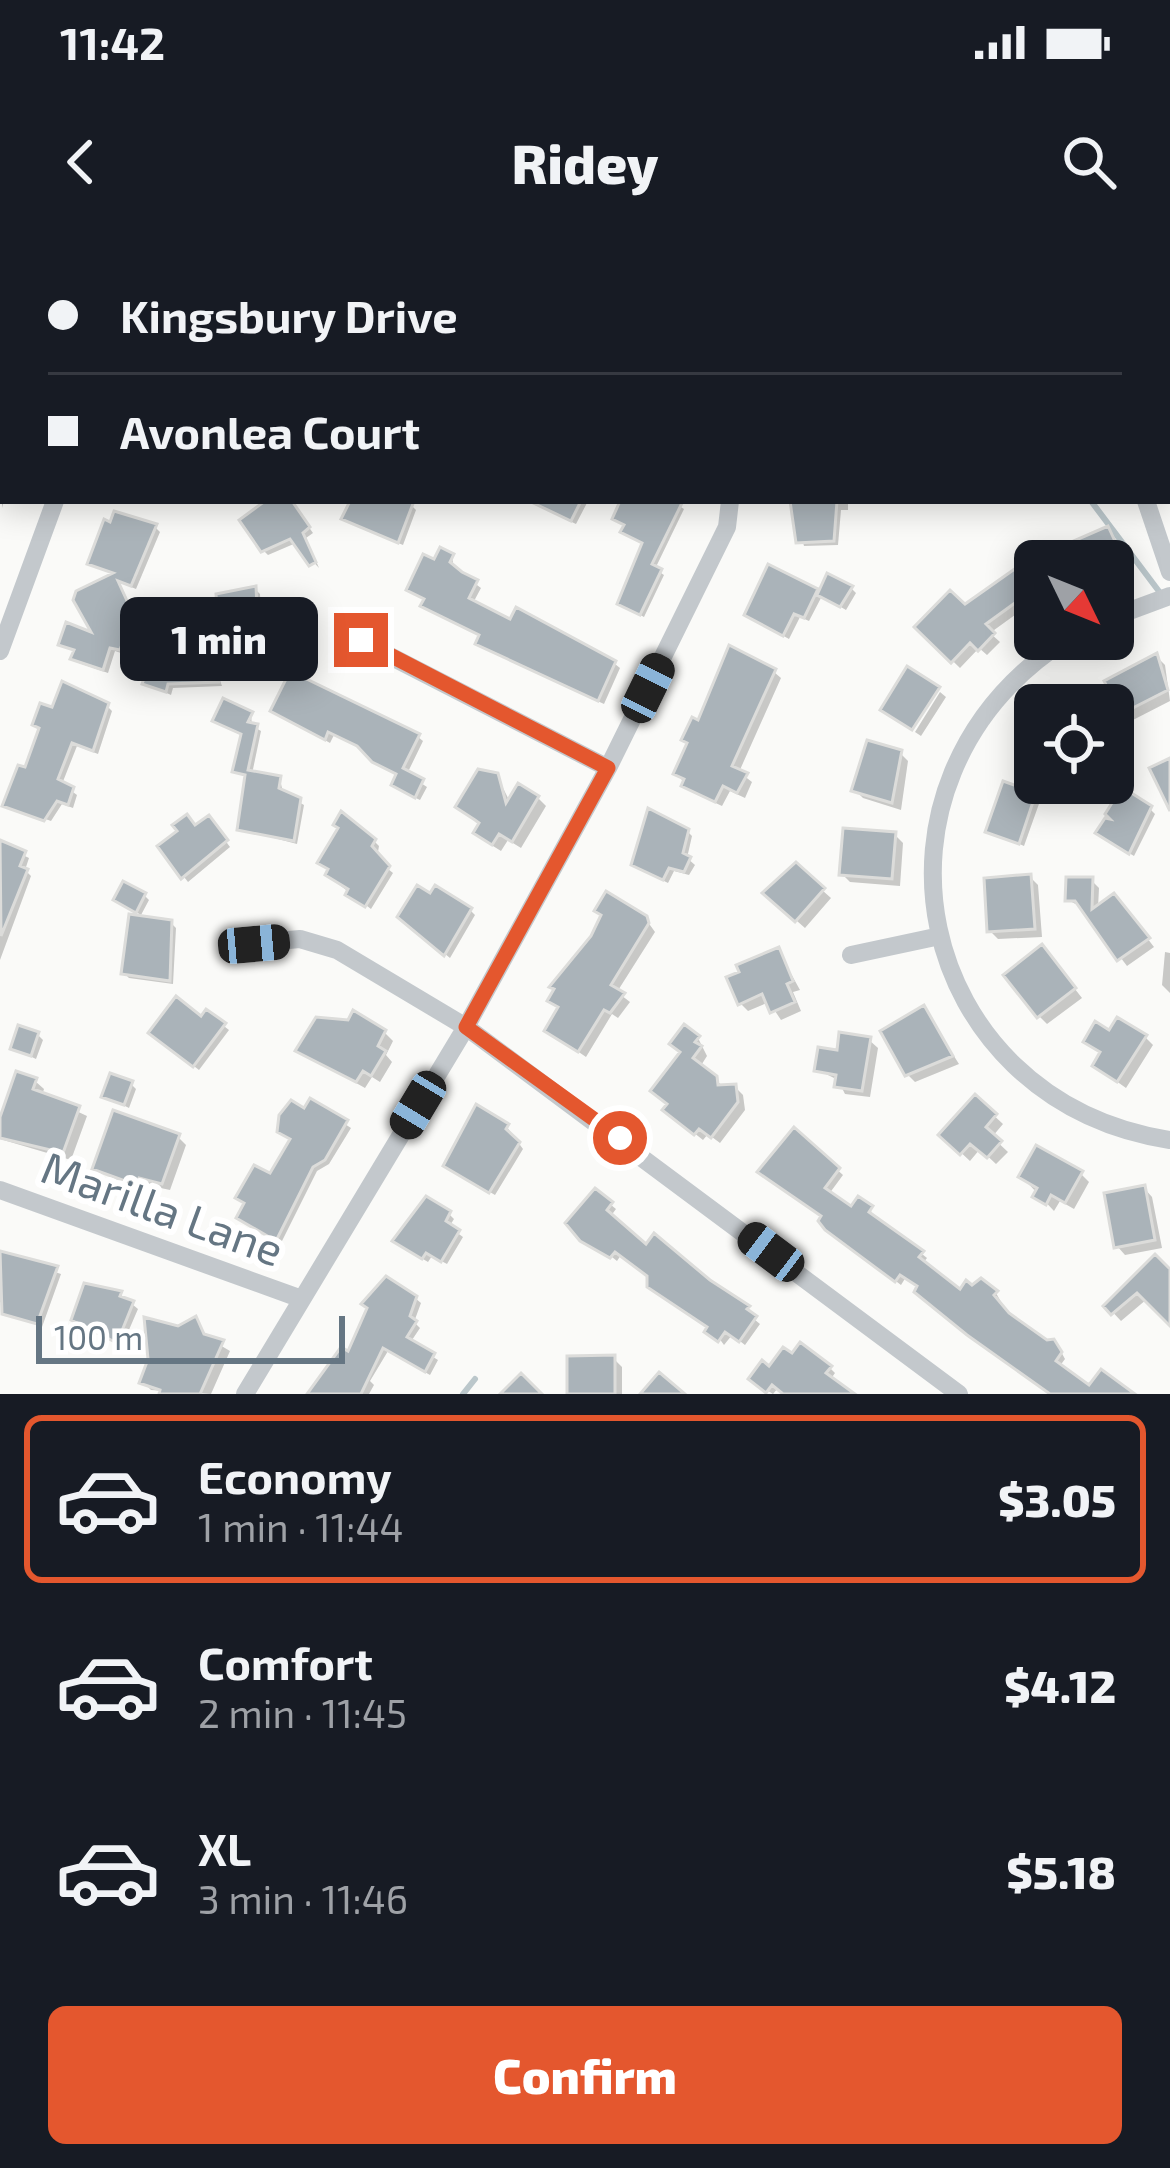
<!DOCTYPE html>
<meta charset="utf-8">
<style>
:root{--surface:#171b24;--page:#20242c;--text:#f1f3f6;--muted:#9ea1a6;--line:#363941;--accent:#e4572e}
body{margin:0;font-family:"Exo 2",sans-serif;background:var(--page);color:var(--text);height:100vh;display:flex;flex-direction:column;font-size:45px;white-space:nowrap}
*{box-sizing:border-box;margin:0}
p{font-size:39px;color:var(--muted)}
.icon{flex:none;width:66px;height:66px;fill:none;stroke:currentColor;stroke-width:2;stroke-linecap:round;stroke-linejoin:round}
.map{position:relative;height:1154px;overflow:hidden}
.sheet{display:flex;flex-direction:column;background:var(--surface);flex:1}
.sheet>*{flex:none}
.guide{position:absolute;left:0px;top:0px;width:1170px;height:264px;box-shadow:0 6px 30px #0003;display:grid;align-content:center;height:264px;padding:0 48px;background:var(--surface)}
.needle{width:78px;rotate:133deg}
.controls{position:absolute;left:1014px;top:300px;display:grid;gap:24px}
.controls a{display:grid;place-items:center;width:120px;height:120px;border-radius:18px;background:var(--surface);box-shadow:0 6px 30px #0003;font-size:60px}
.scale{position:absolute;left:36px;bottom:30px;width:309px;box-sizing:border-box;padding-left:12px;border:6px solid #657683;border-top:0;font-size:33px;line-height:42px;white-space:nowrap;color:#657683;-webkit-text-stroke:9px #fff;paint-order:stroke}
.end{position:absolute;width:54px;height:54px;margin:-27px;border:15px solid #e4572e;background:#fff;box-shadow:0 0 0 6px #fff}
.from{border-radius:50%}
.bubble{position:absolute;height:84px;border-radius:18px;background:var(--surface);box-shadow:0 6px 30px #0003;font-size:39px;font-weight:800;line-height:84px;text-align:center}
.car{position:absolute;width:36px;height:72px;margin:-36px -18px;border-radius:15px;box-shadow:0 0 9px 3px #0007;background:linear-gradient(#222 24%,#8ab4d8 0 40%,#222 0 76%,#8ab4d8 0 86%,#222 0)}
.guide b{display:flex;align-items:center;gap:42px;height:114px;font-size:45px}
.guide b+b{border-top:3px solid var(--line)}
.guide i{width:30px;height:30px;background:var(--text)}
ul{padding:21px 0 0;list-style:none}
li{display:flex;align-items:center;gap:36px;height:168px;margin:0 24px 18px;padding:0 24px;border:6px solid transparent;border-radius:18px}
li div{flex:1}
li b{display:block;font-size:45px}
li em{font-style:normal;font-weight:800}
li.current{border-color:var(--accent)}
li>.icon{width:108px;height:108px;stroke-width:1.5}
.action{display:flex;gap:24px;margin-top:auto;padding:24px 48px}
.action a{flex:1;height:138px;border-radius:18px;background:var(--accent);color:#fff;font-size:48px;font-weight:800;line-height:138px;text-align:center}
.status{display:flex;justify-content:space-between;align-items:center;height:84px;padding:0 60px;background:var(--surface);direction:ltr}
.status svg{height:33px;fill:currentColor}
header{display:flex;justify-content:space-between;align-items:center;height:156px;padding:0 48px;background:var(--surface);font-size:54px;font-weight:800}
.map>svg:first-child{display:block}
</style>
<div class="status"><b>11:42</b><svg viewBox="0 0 49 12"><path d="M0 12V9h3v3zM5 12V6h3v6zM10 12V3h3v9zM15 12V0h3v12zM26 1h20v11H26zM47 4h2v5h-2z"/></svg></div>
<header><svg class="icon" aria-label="back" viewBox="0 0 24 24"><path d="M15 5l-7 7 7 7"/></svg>Ridey<svg class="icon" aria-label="search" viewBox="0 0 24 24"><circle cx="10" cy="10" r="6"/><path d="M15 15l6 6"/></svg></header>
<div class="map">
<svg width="1170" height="1154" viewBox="0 0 1170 1154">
<rect width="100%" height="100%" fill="#fafaf8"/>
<path fill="#0003" d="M35,0H98L101,3H41Z
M235,0H338L335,3Z
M590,0H653V3H590Z
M0,66L3,67V92L0,91Z
M3,94L4,261L2,268L0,102Z
M259,261H290L313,293L306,298L319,328L296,303L268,315L263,310Z
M353,261L411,265L416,270L403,305L349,283L345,278Z
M545,261H588L576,284L555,274Z
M624,261H671L684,269L655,329L664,335L644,377L625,367L645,304Z
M791,261H848V270H841L838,305L804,306Z
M155,287L160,292L136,349L119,342L136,380L121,413L115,411L108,433L79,423L76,412L61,404L97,397L116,335L90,323Z
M1108,290L1129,328L1113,335V321H1067Z
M452,317L454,328L481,348L473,363L615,424L620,428L604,464L483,408L478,404L482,396L435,323Z
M1035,335V374L1030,377L1023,369L990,393L1000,402L987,415L979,408L960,428L918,387Z
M851,348L856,353L846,370L822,356L809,381L800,377L789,399L753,379L816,351Z
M255,349L260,354L263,416L219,419L214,414L222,384Z
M1157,417L1165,425L1170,461L1131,481L1123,472Z
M214,423L222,446L173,448L171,455L145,443L200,440Z
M774,432L781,438L739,532L752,542L745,558L730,551L722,566L692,552L677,534L699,484Z
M940,452L946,457L921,496L915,492Z
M107,466L112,471L98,514L77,506L62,544L77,555L73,568L62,564L51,581L7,565L27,531Z
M274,471L418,497L423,501L407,534L427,547L420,560L399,550L394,545L399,536L365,510L334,495L330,503Z
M251,474L252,486L261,491L252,534L280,539L283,553L304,565L297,604L240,589L248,538L235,532L243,496L220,485Z
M900,513L908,521L901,570L863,558L855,550Z
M497,536L510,562L538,558L546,566L521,608L508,600L501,611L485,601L477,592L482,585L459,567Z
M1035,556L1040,561L1024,606L989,591Z
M1150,569L1155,574L1134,616L1104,598Z
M213,584L230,607L188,642L161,607Z
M687,591L692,596L687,618L695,625L689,635L674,631L668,643L640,629Z
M895,595L903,603L900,646L850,642L842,634Z
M374,601L379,606L374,634L384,618L383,625L393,633L371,669L333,640Z
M0,604L29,618L25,630L31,636L0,720Z
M796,627L831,658L805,688L774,661Z
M1030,637L1038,645L1042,697L998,699L990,691Z
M1091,640L1099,648L1098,668L1121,664L1154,707L1127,726L1083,668L1068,660Z
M144,655L149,660L141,675L116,660Z
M470,670L475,675L450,718L406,682Z
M645,678L655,692L617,752L630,762L618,778L612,774L586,817L548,791L561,769L551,760Z
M171,683L176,688L173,744L129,738L124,733Z
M778,710L800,750L793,752L801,771L781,780L769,762L748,771L740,763Z
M1165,712L1170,713V753L1162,745Z
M1049,716L1082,758L1047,784L1039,776Z
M924,769L959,824L915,842L907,834Z
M207,773L229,790L199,830L157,797Z
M385,793L393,801L386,815L392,822L380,842L372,837L365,848L299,811Z
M1110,794L1145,797L1153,805L1126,848L1095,826L1103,814L1087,801Z
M38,795L43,800L36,819L13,808Z
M698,798L707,816L700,827L724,847H735L743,855L745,870L720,903L708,894L703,900L674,877L670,865L654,851Z
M869,800L878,808L870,857L845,854L838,840L818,830Z
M35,841L44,849L42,855L87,876L71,920L0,899V886Z
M131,844L136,849L129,868L105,856Z
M975,858L1003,884L992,897L1008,912L996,924L980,909L970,921L942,895Z
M311,862L351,888L329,924L317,931L281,1003L245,982Z
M507,887L523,909L495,955L452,930Z
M795,892L843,935L829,954L852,970L871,969L872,978L922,1014L927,1018L923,1023L960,1053H996L1010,1078L1059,1108L1065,1119L1059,1127L1084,1146L1102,1133L1133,1154H1053L920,1047L906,1037L901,1045L834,994Z
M178,897L186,905L170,950L147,945L145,951L95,928Z
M1081,934L1089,942L1074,969L1060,961L1054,971L1022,937Z
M1144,948L1152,957L1162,1008L1125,1015L1117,1006Z
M595,952L616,969L610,977L646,1009L655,997L760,1084L745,1105L732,1095L724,1105L711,1087L656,1052L650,1036L621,1015L617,1021L602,1009L595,1011L569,983Z
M449,974L454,979L449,987L463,997L447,1024L432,1016L428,1022L401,1006Z
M3,1015L61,1034L42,1087L5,1073L8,1065L0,1062Z
M1170,1033V1082L1147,1059L1121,1081L1107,1066Z
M120,1054L138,1069L122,1106L80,1084Z
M415,1058L421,1063L414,1082L420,1088L410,1103L438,1120L430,1135L388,1111L370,1141L374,1145L369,1154H314L349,1115Z
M196,1080L208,1098L230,1111L211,1154L151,1150L143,1142L179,1089Z
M613,1118L622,1127V1154H570Z
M830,1128L835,1133L830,1140L778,1148L773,1154L756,1143L770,1130Z"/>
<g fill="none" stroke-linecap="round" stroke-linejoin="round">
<path stroke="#bbc7cb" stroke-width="6" d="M880,0L887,3
M936,0L937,3
M1091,261L1161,354
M463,1154L475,1139"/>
</g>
<path fill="#aab3b9" stroke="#dcdcda" stroke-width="3" d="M265,261H292L310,287L303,293L316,322L309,326L290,299L261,312L239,280Z
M350,261H414L398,303L341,279Z
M529,261H581L571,281Z
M620,261H683L652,324L662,329L640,375L617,364L642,303L620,292L624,285L612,279Z
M790,261H837L834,301L796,303Z
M114,271L157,284L131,346L118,341L133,374L120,410L110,408L103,430L70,419L74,410L58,405L66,382L91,392L73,360L76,351L113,333L87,324L104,279L110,282Z
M1108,286L1124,321H1069L1062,306Z
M440,307L454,314L450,322L462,332L478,340L469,358L510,379L516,367L616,421L598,461L475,404L479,395L420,366L424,359L406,350L423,314L434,319Z
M1026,321L1035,333V362L1021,372L1015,363L986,384L995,393L978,411L970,403L951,423L914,387L950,350L965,364Z
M768,324L818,349L804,378L794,374L783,396L744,375Z
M827,333L853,346L840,367L817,355Z
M256,346L259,412L211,416L208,382L218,381L216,354Z
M729,405L776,429L732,526L748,533L737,553L723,546L715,562L681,546L684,539L673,534L687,503L681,500L692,477L698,480Z
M1157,413L1168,450L1121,474L1104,441Z
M151,419L196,435L195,423L215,420L219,442L168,444L166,452L142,444Z
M907,426L940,447L912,490L880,470Z
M290,431L420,494L403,528L424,539L415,558L391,545L396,534L372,522L357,506L328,492L325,500L270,471Z
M62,441L109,463L93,511L72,503L58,539L74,547L68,565L57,561L44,581L2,566L18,525L25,527L39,488L32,485L40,463L52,467Z
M223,458L253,472L248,482L258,484L248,530L281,536L279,548L301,558L294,601L237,590L245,535L232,532L241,494L212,481Z
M867,500L902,510L892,563L851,551Z
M1170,518V571L1149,528Z
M478,529L498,533L506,563L518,543L539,556L512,602L499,594L492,605L473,593L479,583L475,580L455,567Z
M1003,541L1036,553L1019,604L985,592Z
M1122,547L1152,566L1129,614L1095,593L1105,578L1110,579L1105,574Z
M648,568L689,589L683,613L691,617L684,632L669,628L663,640L631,625Z
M341,571L376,599L372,606L390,626L365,667L345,655L348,649L325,635L328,629L317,623L338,588L333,585Z
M187,574L195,585L209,575L228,600L181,639L157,606L177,591L172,585Z
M843,588L896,592L892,639L839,635Z
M0,600L26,611L20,626L28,629L1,696Z
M796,622L825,648L795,682L762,653Z
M1031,634L1035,689L987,692L984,638Z
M1066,637H1093L1092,669L1114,653L1150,698L1117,721L1075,661H1065Z
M123,641L146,653L136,673L113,660Z
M417,645L430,653L435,645L472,668L444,716L397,677Z
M606,651L647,676L649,683L611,745L625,753L610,773L604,770L578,812L544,791L558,767L547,761L554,749L549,747L591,696L601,675L594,671Z
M129,674L172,680L170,741L121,734Z
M1042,704L1076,748L1037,778L1003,735Z
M779,707L793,741L787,744L795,762L770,773L762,754L738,765L726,737L739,732L736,725Z
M176,756L201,776L206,769L226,783L193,827L148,793Z
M924,765L953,816L905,836L880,791Z
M353,770L386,790L378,806L386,811L371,836L363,831L356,842L295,811L316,777L348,780Z
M1117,777L1147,795L1117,842L1092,826L1100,812L1083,802L1095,781L1109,790Z
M684,784L700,796L695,802L702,806L693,818L717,836L718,845L736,844L738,862L711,898L699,889L694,895L662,870L667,864L650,851L680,812L669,804Z
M18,785L39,792L31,816L10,809Z
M839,792L871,797L862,851L834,847L836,835L814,831L818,807L837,810Z
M16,831L37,838L33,849L80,866L63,913L0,898V877Z
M110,833L133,841L124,865L101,857Z
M975,854L997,874L986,887L1002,901L987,918L970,904L960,915L938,895Z
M310,858L348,880L325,920L313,927L276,1001L236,978L244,963L235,958L254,925L270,933L290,899L277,892L279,875L291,860L304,868Z
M476,864L509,884L506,889L520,902L489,953L443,926Z
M113,870L180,894L162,944L139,938L136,945L92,929Z
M794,887L840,928L825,948L851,966L858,956L873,966L869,972L924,1011L919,1017L960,1049L966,1040L972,1045L981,1038L998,1051L994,1055L1009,1073L1047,1100L1054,1099L1062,1112L1056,1121L1089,1145L1101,1129L1135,1154H1050L967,1095L914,1052L917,1046L900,1035L895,1042L825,990L818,981L821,976L757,932Z
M1036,905L1083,931L1065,963L1051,955L1046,965L1032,957L1037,948L1018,937Z
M1145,945L1155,1000L1114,1008L1104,953Z
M595,948L613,962L607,970L646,1004L654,993L710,1040L750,1066L747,1069L757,1076L739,1102L725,1092L718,1102L704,1092L707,1087L647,1047V1036L615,1012L610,1018L580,1001L565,983Z
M426,956L451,971L446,981L460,990L441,1022L426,1013L422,1019L392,1001Z
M0,1011L58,1026L37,1084L2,1074Z
M1155,1014L1170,1029V1086L1137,1053L1111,1075L1103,1066Z
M386,1036L417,1056L410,1076L417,1081L407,1097L435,1113L425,1132L383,1108L361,1154H307L341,1107L348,1111L367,1068L361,1064Z
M84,1043L122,1051L120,1056L134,1061L117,1103L71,1080Z
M196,1076L204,1094L224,1100L200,1154H159L160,1150L139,1143L148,1119L144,1077L178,1086Z
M800,1102L832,1126L826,1133L855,1154H783L772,1145L766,1153L748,1139L762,1120L769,1126L783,1107L792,1113Z
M615,1115V1154H567V1116Z
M659,1132L685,1154H640Z
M521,1133L542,1154H500Z"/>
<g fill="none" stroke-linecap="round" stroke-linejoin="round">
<path stroke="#c3c8cc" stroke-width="18" d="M165,3L167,0
M1146,261L1170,332
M340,376L382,412L608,528
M1113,377L1170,356
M1067,399C844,542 913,860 1170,900
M0,411L55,261
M254,703L300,699L337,710L466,787L959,1154
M851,715L940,696
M0,950L299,1058
M245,1154L466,787L608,528L727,287L730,261"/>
</g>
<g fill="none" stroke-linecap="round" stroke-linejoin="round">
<path stroke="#e4572e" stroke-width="15" d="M361,400L608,528L466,787L620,898"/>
</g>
<g text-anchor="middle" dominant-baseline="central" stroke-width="12" stroke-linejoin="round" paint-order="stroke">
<g font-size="45" fill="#657683" stroke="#fff">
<text transform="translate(163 967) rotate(20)">Marilla Lane</text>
</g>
</g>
</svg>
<div class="controls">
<a><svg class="needle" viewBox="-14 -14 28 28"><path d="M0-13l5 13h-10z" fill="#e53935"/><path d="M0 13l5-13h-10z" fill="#9ea1a6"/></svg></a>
<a><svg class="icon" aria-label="locate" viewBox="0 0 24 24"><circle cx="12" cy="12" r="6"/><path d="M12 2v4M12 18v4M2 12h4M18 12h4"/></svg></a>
</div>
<div class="scale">100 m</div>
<i class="end from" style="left:620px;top:898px"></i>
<i class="end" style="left:361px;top:400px"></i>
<div class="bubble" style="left:120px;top:357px;width:198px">1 min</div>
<i class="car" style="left:648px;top:448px;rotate:26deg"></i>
<i class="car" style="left:254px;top:704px;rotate:85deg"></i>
<i class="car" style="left:418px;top:865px;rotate:211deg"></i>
<i class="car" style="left:771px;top:1012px;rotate:307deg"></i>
<div class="guide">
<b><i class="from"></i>Kingsbury Drive</b>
<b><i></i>Avonlea Court</b>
</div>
</div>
<section class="sheet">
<ul>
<li class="current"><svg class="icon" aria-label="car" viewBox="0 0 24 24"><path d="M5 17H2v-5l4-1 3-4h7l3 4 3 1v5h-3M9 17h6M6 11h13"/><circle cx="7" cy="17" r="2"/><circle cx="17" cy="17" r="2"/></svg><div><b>Economy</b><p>1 min · 11:44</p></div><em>$3.05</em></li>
<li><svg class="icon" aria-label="car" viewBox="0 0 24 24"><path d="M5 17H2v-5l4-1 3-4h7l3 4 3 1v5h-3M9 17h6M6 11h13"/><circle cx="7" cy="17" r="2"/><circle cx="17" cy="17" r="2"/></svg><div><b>Comfort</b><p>2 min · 11:45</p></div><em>$4.12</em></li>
<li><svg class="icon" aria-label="car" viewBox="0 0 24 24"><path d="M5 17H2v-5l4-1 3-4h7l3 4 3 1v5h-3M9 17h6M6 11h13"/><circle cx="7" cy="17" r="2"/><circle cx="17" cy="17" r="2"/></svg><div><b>XL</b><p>3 min · 11:46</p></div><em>$5.18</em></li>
</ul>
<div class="action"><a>Confirm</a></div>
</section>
